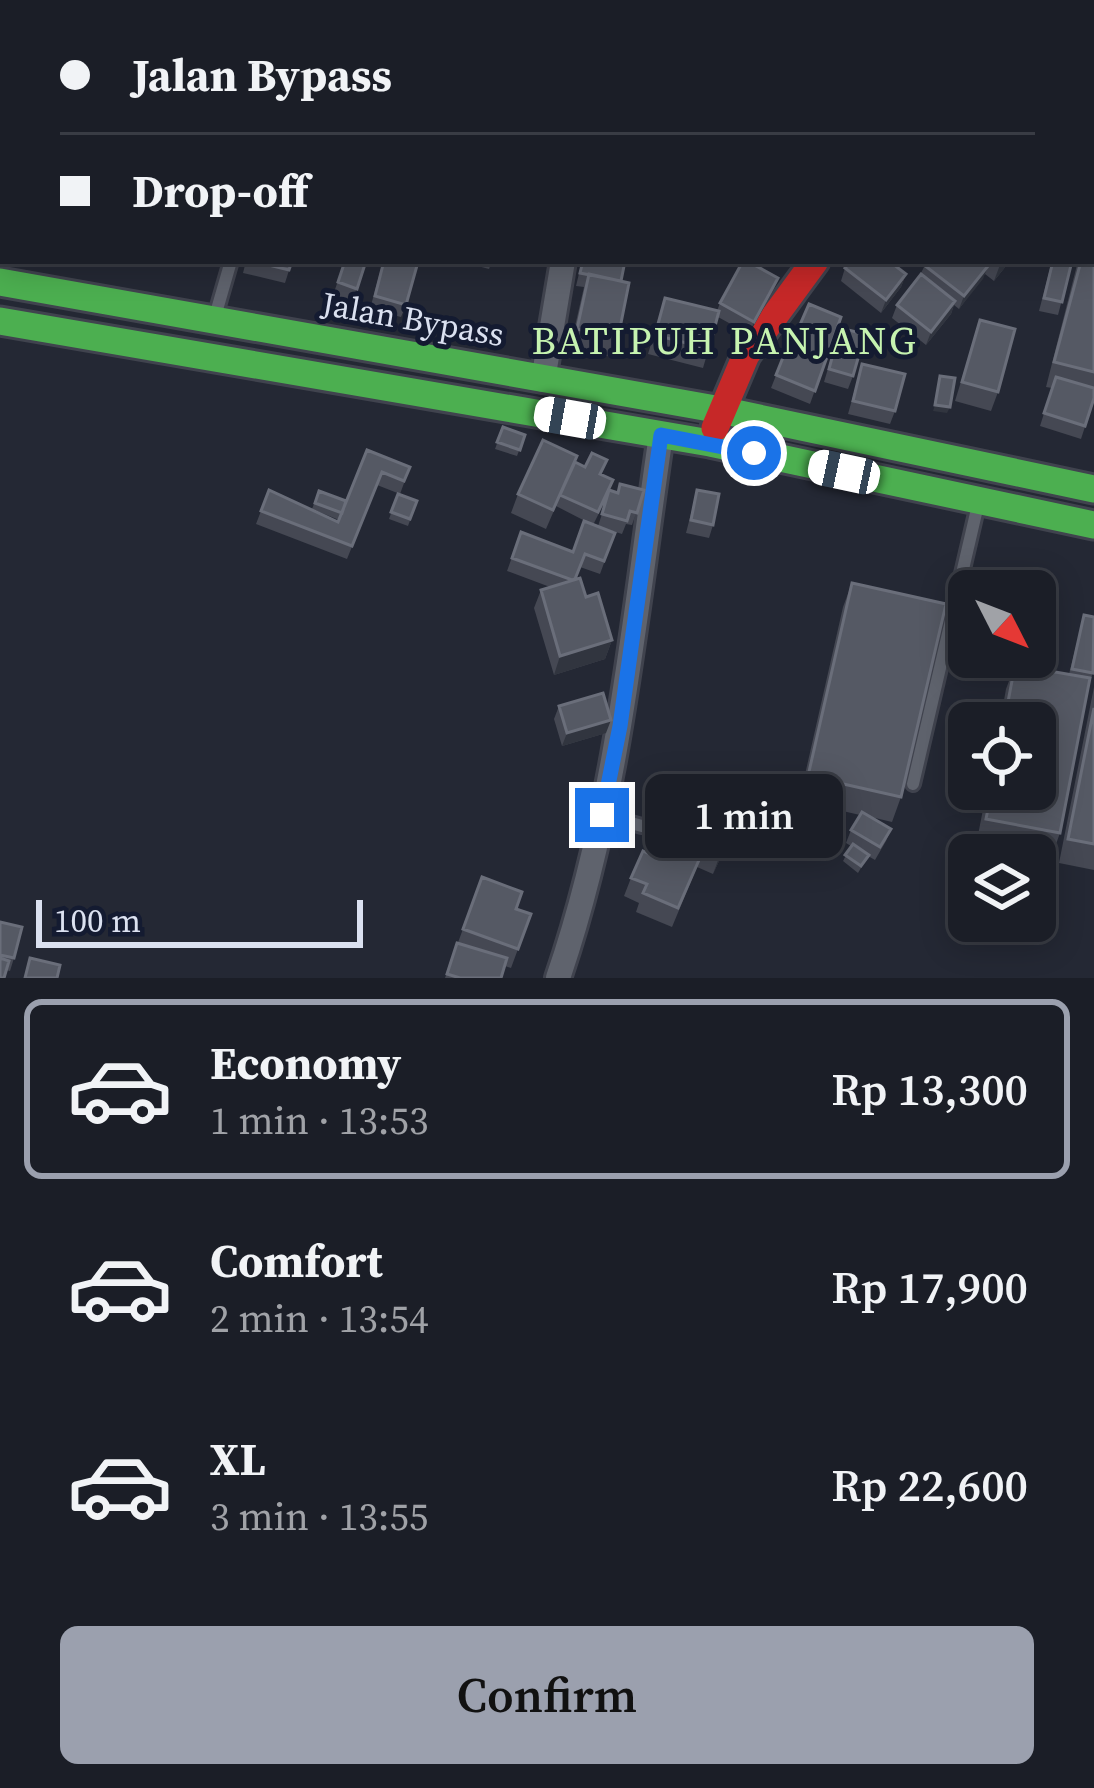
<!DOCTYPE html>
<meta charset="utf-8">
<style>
:root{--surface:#1b1e27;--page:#24272f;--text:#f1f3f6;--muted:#a0a2a7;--line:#393c44;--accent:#9ba0ae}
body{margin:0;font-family:"Source Serif 4",serif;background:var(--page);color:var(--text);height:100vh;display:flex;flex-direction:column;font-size:45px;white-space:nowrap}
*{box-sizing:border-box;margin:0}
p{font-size:39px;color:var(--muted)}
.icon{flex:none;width:66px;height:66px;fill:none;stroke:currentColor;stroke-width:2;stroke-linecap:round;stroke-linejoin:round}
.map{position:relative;height:978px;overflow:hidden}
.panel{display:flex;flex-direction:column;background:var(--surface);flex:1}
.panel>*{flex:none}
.top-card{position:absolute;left:0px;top:0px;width:1095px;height:264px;box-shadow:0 6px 30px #0003,0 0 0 3px var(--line);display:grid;align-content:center;height:264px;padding:0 60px;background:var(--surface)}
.needle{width:78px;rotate:132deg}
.fabs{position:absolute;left:948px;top:570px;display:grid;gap:24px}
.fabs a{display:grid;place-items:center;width:108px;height:108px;border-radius:18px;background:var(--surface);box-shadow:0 6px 30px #0003,0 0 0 3px var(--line);font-size:60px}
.scale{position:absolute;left:36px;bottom:30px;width:327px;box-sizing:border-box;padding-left:12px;border:6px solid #dbe1f0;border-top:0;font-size:33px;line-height:42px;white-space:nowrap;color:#dbe1f0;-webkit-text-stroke:9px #141b31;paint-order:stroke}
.end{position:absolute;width:54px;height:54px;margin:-27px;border:15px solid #1a73e8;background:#fff;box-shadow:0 0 0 6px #fff}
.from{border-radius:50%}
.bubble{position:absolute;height:84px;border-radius:18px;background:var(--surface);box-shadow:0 6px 30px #0003,0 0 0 3px var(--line);font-size:39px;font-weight:600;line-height:84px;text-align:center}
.car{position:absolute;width:36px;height:72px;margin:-36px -18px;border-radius:15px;box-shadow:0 0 9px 3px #0007;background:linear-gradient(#fff 24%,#345 0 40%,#fff 0 76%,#345 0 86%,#fff 0)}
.top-card b{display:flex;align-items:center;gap:42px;height:114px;font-size:45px}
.top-card b+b{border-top:3px solid var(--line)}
.top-card i{width:30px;height:30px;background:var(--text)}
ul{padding:21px 0 0;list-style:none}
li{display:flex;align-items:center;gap:36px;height:180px;margin:0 24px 18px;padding:0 36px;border:6px solid transparent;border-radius:18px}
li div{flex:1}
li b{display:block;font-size:45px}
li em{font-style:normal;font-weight:600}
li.on{border-color:var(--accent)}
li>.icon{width:108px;height:108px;stroke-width:1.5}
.cta{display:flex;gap:24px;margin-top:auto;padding:24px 60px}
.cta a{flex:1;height:138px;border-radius:18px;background:var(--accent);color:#111;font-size:48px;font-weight:600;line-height:138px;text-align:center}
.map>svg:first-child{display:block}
</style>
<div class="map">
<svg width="1094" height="978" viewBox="0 0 1094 978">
<rect width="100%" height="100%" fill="#242834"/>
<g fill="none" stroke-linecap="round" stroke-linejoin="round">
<g stroke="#40434e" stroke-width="18">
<path id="lane" d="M249,0L250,3
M216,313L231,261
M913,784L977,509
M602,815L642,826"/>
</g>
<g stroke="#40434e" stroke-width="30">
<path id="street" d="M543,380L563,261
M558,978C618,803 634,617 661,435"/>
</g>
<g stroke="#40434e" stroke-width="33">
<path id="fast" d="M0,282L721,410L1094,489
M0,321L710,443L1094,525"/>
</g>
<g stroke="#40434e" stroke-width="33">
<path id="slow" d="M1000,3L1002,0"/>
</g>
<g stroke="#40434e" stroke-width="33">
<path id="jam" d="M715,428L746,355L815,261"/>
</g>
<use href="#lane" stroke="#5f636d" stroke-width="12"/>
<use href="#street" stroke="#5f636d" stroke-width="24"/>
<use href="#fast" stroke="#4caf50" stroke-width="27"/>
<use href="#slow" stroke="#ffc107" stroke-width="27"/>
<use href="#jam" stroke="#c62828" stroke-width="27"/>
</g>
<path fill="#454853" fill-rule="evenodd" d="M0,0L3,3V123H0Z
M653,0H681L680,3H652Z
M684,0H718L717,3H693Z
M927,0H961L959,3H931Z
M1094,191V399L1081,439L1040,426L1052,388L1046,387L1078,261H1092Z
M246,261H292L285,283L243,273Z
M345,261H366L352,302L333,295Z
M383,261L406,305L401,317L370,309Z
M459,261H492L489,269Z
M582,261L621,281L618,338L611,357L570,348L584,287L576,286Z
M927,261H1010L994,281L985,274L959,309L954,305L951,314L926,345L892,318L897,305L920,275Z
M1052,261H1072L1058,315L1039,311Z
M845,268L906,274L901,287L881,313L841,281Z
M773,291L749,334L718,317L703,368L648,354L665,298L717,311L720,303Z
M809,304L841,317L810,404L771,388L792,335L795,336Z
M980,320L998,392L991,411L955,401Z
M840,328L853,376L848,389L824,382Z
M862,364L895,411L890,424L848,414Z
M503,427L525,435L517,456L495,449Z
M367,450L410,467L400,494L377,485L347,559L256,524L269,490L338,522L339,520L312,509L319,491L346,501Z
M575,462L613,480L609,490L617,493L644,490L632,525L626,524L622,534L606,529L615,533L600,574L580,567L575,579L612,640L605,659L554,675L534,608L541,590L550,587L507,571L521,532L573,552L587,522L556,506L546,529L511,513L518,494ZM609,493L598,526L593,525Z
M697,490L713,525L709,538L686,533Z
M398,494L417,501L408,526L389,519Z
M852,583L901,797L892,822L871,817L891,829L886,841L875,860L868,856L858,873L843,861L851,846L846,843L851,830L860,815L799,801L843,607Z
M1084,615L1094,670L1088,686L1060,833L1051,858L992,847L994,848L992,855H969V882L954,870L959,857L978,835L987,789H1035V723H1000L1006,689L1015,665L1069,674Z
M1094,687V870L1059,863Z
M559,706L606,733L562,746L554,719Z
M666,820H738L713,874L697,867L672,927L636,912L639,903L624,896L631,878L658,858L665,841L659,839Z
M482,877L516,909L531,914L511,968L505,966L501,978H445Z
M0,922L14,958L10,971L6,970L0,978Z"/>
<path fill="#31353f" d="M626,0H649L648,3Z
M1002,261H1010L994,281L1001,262Z
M988,266L983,279L959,309L964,296Z
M906,274L901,287L881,313L886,300Z
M778,278L773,291L749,334L754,322Z
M955,301L951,314L926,345L931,332Z
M935,405L950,407L947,413L933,411Z
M612,640L605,659L554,675L560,656Z
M611,720L606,733L562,746L567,733Z
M745,801L738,820L713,874L720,855Z"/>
<path fill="#555964" stroke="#6a6e7a" stroke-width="3" d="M0,0H188L187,3H3V97L0,96Z
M536,0H588L587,3H535Z
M791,0H826L824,3H790Z
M863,0H926L930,3H860Z
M1030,0H1061L1064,3H1028Z
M1067,0H1089L1087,3H1070Z
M1094,45V95L1092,94V50Z
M1092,129H1094V167H1092Z
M1094,203V258H1092V212Z
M252,261H292L289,270Z
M345,261H366L357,289L338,282Z
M384,261L418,262L406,305L375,296Z
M583,261H625L621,281L580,273Z
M743,261H747L778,278L754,322L720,303Z
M851,261H889L906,274L886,300L845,268Z
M927,261H981L988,266L964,296L924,265Z
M1053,261H1072L1062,302L1044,298Z
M1081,261L1094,262V372L1054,362Z
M589,274L629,283L618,338L577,329Z
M921,274L955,301L931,332L897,305Z
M665,298L719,311L709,349L655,335Z
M809,304L841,317L815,391L776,375L792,335L806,340L796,334Z
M980,320L1015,329L998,392L962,382Z
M840,328L865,334L853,376L829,369Z
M862,364L905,374L895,411L853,401Z
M940,376L955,378L950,407L935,405Z
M1056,377L1094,388V398L1085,426L1044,413Z
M503,427L525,435L520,450L497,442Z
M543,440L577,456L553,510L518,494Z
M367,450L410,467L404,481L382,472L352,546L261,511L269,490L338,522Z
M592,453L607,460L600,474L613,480L598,512L560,495L575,462L585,467Z
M620,484L644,490L637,513L630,511L627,521L602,514L609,490L618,493Z
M697,490L719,494L713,525L691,520Z
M319,491L346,501L342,513L315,503Z
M398,494L417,501L410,519L391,512Z
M584,521L615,533L604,561L585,554L575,579L572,580L512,558L521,532L573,552Z
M580,578L586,597L598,593L612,640L560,656L541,590Z
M852,583L946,604L901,797L808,776Z
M1084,615L1094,617L1093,673L1072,669Z
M1015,665L1090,678L1060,833L986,819L992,789H1035V723H1004Z
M603,693L611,720L567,733L559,706Z
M1094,708V844L1068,839Z
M684,781L706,791L709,785L745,801L720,855L683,838L688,830L666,820Z
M862,812L891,829L880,847L851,830Z
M978,835L994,848L989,855H969V865L959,857Z
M667,837L702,853L678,908L643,893L647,884L631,878L643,851L658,858Z
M853,844L869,855L861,866L845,855Z
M482,877L522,892L516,909L531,914L518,949L463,929Z
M0,922L22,927L14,958L0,955Z
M457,943L507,958L501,978H460L447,974Z
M0,958L9,961L4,978H0Z
M30,958L60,965L57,978H25Z"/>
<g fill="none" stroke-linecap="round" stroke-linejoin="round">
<path stroke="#1a73e8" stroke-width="15" d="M602,815L620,726L661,435L754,453"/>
</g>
<g text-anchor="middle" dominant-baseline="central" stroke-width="10" stroke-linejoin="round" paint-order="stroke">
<g font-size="33" fill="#dbe1f0" stroke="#141b31">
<text transform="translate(413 319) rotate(10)">Jalan Bypass</text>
</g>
<g font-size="39" letter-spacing="3" fill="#c6f3b0" stroke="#141b31">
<text x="725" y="340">BATIPUH PANJANG</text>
</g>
</g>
</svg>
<div class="fabs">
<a><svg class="needle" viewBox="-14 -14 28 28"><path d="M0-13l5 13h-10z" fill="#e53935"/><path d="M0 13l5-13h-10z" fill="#a0a2a7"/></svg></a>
<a><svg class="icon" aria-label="locate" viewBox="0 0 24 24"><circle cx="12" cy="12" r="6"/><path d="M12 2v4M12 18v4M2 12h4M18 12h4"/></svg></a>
<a><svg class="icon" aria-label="layers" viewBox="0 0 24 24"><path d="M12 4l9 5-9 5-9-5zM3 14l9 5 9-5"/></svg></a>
</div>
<div class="scale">100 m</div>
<i class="end from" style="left:754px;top:453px"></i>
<i class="end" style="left:602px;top:815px"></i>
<div class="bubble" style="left:645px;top:774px;width:198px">1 min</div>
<i class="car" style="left:570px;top:418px;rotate:280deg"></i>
<i class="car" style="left:844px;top:472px;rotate:282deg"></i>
<div class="top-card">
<b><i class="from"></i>Jalan Bypass</b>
<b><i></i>Drop-off</b>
</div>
</div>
<section class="panel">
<ul>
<li class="on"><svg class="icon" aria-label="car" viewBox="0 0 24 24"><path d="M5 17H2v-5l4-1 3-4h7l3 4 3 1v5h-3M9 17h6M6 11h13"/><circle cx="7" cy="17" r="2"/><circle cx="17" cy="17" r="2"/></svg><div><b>Economy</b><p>1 min · 13:53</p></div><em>Rp 13,300</em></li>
<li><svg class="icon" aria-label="car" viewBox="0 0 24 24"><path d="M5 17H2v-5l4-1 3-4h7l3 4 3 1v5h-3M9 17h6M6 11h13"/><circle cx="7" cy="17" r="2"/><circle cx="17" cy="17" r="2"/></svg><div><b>Comfort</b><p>2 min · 13:54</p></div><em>Rp 17,900</em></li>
<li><svg class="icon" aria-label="car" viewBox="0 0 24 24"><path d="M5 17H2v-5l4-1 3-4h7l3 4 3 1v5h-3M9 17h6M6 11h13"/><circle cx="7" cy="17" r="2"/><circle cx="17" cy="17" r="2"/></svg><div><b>XL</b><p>3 min · 13:55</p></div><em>Rp 22,600</em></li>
</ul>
<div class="cta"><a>Confirm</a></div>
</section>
